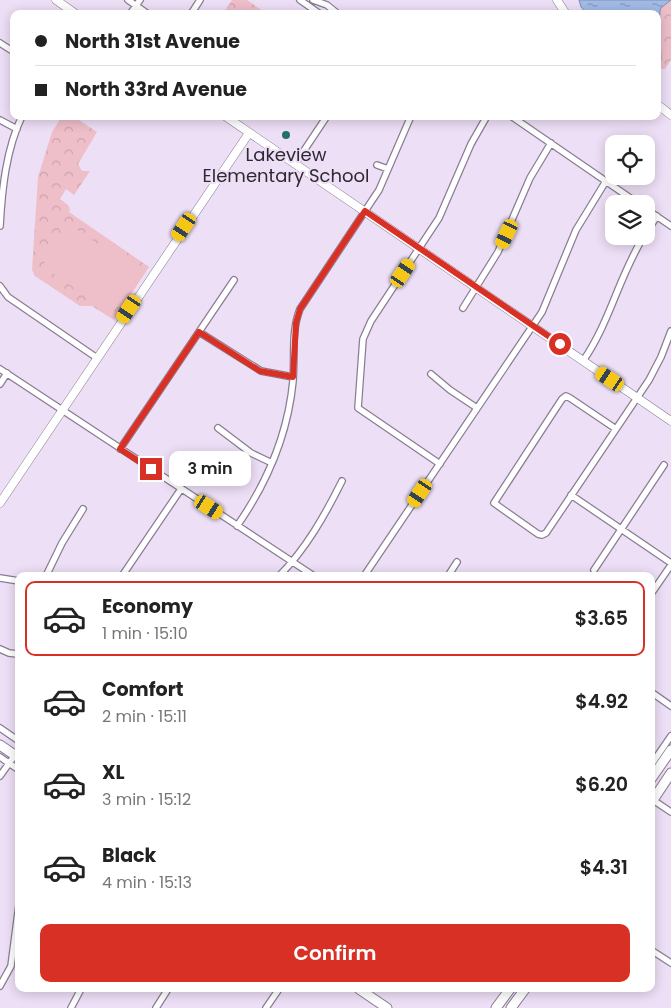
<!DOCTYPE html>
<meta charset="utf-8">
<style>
:root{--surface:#fff;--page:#f2f2f2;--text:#222;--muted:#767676;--line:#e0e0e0;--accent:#d93025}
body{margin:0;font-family:Poppins,sans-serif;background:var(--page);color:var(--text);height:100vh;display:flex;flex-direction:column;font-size:19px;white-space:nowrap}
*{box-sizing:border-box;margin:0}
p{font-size:16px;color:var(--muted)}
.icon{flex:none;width:28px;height:28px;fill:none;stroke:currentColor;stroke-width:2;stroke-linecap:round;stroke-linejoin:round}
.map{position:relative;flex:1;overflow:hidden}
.side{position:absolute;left:15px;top:572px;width:640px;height:420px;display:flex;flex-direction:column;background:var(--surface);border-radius:10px;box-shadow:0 2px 12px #0003}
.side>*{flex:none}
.top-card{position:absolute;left:10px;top:10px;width:651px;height:110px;border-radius:10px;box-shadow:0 2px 12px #0003;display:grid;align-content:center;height:110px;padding:0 25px;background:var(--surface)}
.tools{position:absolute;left:605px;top:135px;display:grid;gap:10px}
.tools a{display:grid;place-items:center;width:50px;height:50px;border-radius:10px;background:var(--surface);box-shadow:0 2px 12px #0003;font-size:25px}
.end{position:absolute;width:22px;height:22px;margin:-11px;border:6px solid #d93025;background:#fff;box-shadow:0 0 0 2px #fff}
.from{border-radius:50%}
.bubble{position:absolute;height:35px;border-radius:10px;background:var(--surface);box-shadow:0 2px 12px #0003;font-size:16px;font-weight:600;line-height:35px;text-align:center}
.car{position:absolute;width:15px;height:30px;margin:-15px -8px;border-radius:6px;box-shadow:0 0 4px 1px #0007;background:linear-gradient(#f5c518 24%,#345 0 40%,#f5c518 0 76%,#345 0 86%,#f5c518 0)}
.top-card b{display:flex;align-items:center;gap:18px;height:48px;font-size:19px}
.top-card b+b{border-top:1px solid var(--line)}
.top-card i{width:12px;height:12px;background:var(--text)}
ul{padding:9px 0 0;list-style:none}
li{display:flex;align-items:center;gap:15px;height:75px;margin:0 10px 8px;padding:0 15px;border:2px solid transparent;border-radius:10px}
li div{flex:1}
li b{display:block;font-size:19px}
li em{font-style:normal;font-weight:600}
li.active{border-color:var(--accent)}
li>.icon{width:45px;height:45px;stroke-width:1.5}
.cta{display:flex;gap:10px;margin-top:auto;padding:10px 25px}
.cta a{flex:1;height:58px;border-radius:10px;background:var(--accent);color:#fff;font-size:20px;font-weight:600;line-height:58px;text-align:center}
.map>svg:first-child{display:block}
</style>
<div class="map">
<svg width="671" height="1008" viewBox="0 0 671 1008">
<defs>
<pattern id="park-crowns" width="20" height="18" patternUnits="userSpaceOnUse" patternTransform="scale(1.25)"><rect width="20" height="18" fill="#eebec9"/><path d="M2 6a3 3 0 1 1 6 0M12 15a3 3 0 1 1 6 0" fill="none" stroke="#cca3ad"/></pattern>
<pattern id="water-ripples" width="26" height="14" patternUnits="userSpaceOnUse" patternTransform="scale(1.25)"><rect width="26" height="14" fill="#a2bbe6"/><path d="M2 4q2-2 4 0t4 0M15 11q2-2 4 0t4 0" fill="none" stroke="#8498bb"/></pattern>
</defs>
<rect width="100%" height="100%" fill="#eddff6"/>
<path fill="url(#park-crowns)" d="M232,0H247L267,14H223Z
M671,0V60L665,69H661L658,73V66L661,60V27L659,15L660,9Z
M62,116H73L97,132L78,164L82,171H90L74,195L66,189L60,199L68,205L70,209L69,212L149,267L114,320L92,306H80L35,276L32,270L38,177L52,132Z"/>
<path fill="#eebec9" d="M70,225L119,258L135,262L144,268L114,311L110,312L42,266Z"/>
<path fill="url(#water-ripples)" stroke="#7f8fb0" d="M579,0H671C668,3 664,5 661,8C658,11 661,52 661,60L658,66V14H587L581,7Z"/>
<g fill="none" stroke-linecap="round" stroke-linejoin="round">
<g stroke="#8a7d93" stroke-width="8">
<path id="minor" d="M128,0L148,14
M300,0L320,14
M313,0L327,5L338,14
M130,14L140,0
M191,14L200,0
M0,43L14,52
M511,116L639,204
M0,120L17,129
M295,164L327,116
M377,165L388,169
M646,209L671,226
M0,226C2,189 6,150 22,116
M646,233L657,216
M0,286L8,297L97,358
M463,308L498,252L530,178L551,143
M199,332L261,371L293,377
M583,361C610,322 619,276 644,236
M0,369L314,576
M431,374L450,390L477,408
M0,384L7,373
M218,428L251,453L272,463
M616,429L570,398L566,396L562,399L494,503L538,534L542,535L546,533L649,380L661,357L671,331
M120,449L234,280
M440,464L358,408L363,339L371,321L439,218L471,144L487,116
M571,495L671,563
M237,526C267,483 288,433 293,381C295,357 291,331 300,309L379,190L411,116
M594,570L664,465
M46,576L62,543L83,509
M122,576L181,489
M279,576C306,549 325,515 342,481
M364,576L542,312L576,230L606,181
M448,576L457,562
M0,578L19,581
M651,594L671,565
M0,649L9,653L17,654
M651,692L671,706
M0,728L19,741
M0,757L19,770
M651,765L671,736
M0,776L15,755
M653,800L671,812
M651,950L671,963
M0,986L11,966L19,905
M71,1008L81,989
M156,1008L168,989
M266,1008L279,989"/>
</g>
<g stroke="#8a7d93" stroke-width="9">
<path id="tertiary" d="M56,0L76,14
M557,0L566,14
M658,105L671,115
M225,116L671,421
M0,503L249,133"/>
</g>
<g stroke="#8a7d93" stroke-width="11">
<path id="secondary" d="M0,745L19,758
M651,779L671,750
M651,803L671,773
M359,989L387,1008
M496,1008L510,989
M511,1008L525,989"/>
</g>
<use href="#minor" stroke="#fff" stroke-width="5.5"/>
<use href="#tertiary" stroke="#fff" stroke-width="8"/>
<use href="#secondary" stroke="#fff" stroke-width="9"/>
</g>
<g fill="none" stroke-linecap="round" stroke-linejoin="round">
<path stroke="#d93025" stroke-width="6" d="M151,469L120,449L199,332L260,371L293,377L296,323L300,309L365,211L560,344"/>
</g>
<circle fill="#266f68" stroke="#eddff6" stroke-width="2" cx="286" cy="135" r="5"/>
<g text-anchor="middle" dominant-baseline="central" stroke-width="4" stroke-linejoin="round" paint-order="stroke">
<g font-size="18" fill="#2d2831" stroke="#eddff6">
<text x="286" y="154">Lakeview<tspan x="286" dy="21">Elementary School</tspan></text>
</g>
</g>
</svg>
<div class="tools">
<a><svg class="icon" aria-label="locate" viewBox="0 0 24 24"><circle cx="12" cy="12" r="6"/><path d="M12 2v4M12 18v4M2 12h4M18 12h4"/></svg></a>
<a><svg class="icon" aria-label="layers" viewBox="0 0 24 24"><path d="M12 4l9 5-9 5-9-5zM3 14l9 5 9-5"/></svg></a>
</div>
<i class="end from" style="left:560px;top:344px"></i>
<i class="end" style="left:151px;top:469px"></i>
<div class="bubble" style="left:169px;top:451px;width:82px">3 min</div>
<i class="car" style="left:184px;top:227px;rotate:214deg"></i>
<i class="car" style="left:507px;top:234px;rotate:205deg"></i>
<i class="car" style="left:403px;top:273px;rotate:34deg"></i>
<i class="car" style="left:129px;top:309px;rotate:214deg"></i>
<i class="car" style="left:610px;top:379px;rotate:304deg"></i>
<i class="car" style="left:420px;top:493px;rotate:214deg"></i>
<i class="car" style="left:209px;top:507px;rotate:123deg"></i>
<div class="top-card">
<b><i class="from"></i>North 31st Avenue</b>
<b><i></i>North 33rd Avenue</b>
</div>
<section class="side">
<ul>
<li class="active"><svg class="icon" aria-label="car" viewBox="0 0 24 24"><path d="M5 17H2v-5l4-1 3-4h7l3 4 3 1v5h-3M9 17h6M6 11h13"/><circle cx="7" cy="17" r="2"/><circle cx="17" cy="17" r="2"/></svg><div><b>Economy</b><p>1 min · 15:10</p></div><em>$3.65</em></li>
<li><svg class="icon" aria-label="car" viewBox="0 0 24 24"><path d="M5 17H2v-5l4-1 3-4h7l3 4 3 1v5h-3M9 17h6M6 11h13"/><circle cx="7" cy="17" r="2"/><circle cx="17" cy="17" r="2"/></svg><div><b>Comfort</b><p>2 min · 15:11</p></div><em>$4.92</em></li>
<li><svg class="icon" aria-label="car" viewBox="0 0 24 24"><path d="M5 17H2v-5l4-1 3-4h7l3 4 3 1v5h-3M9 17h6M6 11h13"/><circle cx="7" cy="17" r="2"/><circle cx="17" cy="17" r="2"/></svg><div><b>XL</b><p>3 min · 15:12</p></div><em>$6.20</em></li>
<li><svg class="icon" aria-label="car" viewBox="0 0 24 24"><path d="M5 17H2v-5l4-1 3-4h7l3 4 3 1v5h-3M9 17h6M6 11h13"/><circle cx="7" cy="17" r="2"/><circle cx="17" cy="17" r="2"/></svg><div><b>Black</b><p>4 min · 15:13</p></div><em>$4.31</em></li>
</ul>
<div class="cta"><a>Confirm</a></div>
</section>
</div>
